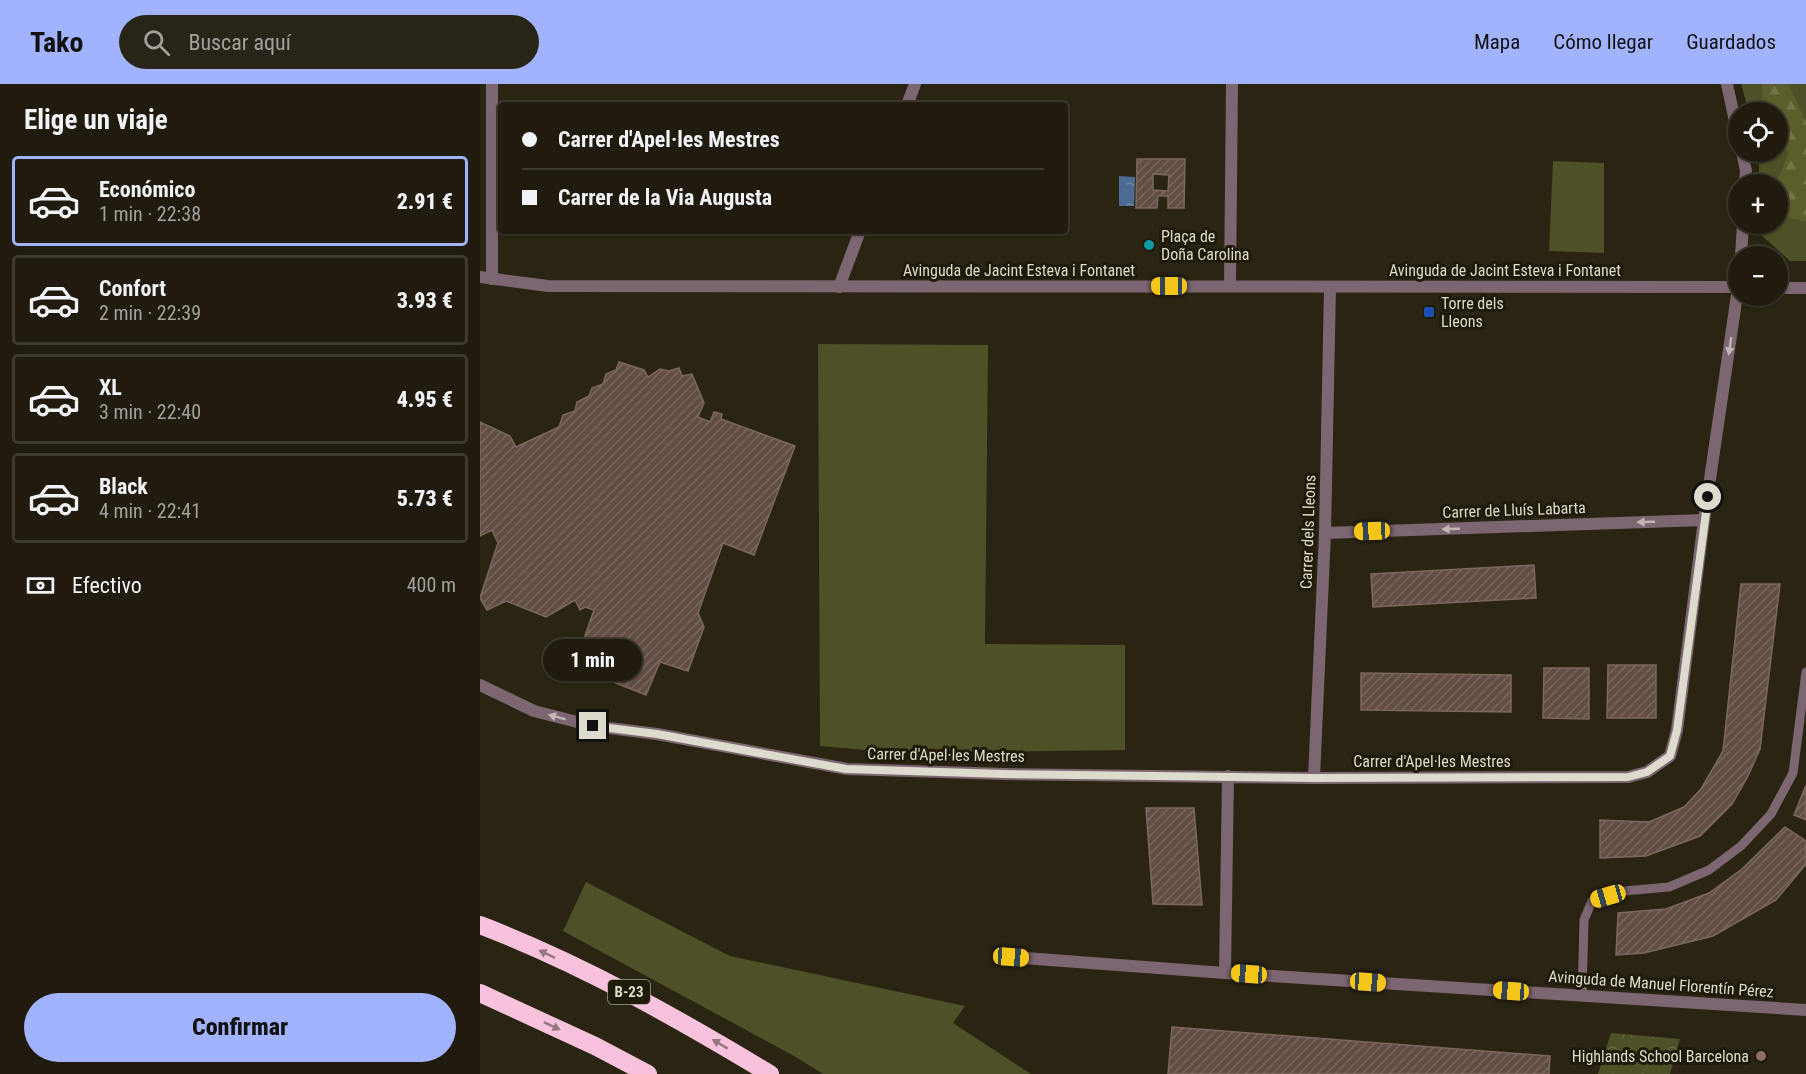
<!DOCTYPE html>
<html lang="es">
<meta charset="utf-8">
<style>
:root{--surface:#201b0e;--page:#282417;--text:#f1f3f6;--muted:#a2a19e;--line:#3d392e;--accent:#a1b3fd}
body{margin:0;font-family:"Roboto Condensed",sans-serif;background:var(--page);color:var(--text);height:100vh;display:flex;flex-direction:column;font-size:22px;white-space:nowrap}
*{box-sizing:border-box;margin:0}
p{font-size:20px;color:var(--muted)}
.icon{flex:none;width:33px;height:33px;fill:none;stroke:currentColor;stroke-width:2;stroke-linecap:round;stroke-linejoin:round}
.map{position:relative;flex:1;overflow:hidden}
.sheet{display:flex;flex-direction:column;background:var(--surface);width:480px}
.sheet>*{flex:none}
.banner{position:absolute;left:18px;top:18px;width:570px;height:132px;border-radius:6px;box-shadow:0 2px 4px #0004,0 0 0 2px var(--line);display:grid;align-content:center;height:132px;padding:0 24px;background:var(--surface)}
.controls{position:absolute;left:1248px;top:18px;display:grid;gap:12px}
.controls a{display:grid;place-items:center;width:60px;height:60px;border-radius:50%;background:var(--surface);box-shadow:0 2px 4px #0004,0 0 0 2px var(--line);font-size:30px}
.end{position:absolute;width:27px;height:27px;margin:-14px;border:8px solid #dddace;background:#111;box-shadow:0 0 0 3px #111}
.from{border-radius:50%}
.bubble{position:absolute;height:42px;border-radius:21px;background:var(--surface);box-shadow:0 2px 4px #0004,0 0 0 2px var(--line);font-size:20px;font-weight:800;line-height:42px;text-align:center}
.car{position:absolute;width:18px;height:36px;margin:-18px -9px;border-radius:8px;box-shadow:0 0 4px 2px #0007;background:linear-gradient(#f5c518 24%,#345 0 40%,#f5c518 0 76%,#345 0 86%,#f5c518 0)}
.banner b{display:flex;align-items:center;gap:21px;height:57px;font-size:22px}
.banner b+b{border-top:2px solid var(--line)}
.banner i{width:15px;height:15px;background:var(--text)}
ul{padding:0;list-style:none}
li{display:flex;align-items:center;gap:18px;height:90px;margin:0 12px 9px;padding:0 12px;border:3px solid var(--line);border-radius:6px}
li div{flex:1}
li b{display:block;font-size:22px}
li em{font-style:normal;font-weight:800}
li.selected{border-color:var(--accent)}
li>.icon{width:54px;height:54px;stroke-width:1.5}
h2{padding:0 24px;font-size:27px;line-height:72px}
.pay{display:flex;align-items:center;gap:15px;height:66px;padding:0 24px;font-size:22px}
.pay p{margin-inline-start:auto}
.action{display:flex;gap:12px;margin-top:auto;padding:12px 24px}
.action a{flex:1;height:69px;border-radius:36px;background:var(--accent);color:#111;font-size:24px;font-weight:800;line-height:69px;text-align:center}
header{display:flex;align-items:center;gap:36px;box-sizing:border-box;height:84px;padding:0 30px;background:var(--accent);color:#111}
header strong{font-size:28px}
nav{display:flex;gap:33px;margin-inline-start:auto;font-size:21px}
.search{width:420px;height:54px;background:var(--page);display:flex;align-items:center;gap:15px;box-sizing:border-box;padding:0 21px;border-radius:33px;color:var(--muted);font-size:22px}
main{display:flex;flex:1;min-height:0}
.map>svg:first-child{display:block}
</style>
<header>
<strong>Tako</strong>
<div class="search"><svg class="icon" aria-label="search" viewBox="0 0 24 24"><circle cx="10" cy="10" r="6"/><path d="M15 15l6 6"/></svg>Buscar aquí</div>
<nav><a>Mapa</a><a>Cómo llegar</a><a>Guardados</a></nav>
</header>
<main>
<section class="sheet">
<h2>Elige un viaje</h2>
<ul>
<li class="selected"><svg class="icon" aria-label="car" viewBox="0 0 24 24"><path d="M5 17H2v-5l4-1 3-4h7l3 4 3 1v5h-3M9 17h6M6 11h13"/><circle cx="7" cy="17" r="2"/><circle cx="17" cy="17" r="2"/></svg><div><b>Económico</b><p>1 min · 22:38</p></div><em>2.91 €</em></li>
<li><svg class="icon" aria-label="car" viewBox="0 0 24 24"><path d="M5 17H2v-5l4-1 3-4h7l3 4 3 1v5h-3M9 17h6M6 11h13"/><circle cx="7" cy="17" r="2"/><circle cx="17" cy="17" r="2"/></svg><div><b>Confort</b><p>2 min · 22:39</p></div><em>3.93 €</em></li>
<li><svg class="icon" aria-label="car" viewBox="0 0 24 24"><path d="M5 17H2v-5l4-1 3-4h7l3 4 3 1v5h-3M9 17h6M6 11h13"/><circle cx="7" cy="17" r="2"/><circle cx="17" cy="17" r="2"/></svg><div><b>XL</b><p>3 min · 22:40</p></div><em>4.95 €</em></li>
<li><svg class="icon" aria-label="car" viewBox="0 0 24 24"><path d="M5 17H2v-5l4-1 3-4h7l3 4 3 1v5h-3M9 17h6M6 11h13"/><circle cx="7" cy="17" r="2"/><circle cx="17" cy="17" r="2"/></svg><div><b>Black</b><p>4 min · 22:41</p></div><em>5.73 €</em></li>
</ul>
<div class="pay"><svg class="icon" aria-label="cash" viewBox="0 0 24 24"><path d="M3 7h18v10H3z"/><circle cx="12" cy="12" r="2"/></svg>Efectivo<p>400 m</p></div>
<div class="action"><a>Confirmar</a></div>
</section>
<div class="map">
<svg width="1326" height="990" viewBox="0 0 1326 990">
<defs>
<pattern id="forest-firs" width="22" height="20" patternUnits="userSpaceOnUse" patternTransform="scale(1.5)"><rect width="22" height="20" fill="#5b5d2b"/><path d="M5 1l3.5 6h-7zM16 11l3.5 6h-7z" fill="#727449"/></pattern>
<pattern id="park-crowns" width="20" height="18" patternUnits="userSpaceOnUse" patternTransform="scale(1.5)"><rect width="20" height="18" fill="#4e5027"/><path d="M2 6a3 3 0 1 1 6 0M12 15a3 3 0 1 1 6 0" fill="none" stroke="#676945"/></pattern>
<pattern id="water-ripples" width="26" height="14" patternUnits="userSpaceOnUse" patternTransform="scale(1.5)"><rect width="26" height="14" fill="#4d6a92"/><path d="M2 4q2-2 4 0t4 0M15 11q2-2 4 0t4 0" fill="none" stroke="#6f86a5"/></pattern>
<pattern id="building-hatch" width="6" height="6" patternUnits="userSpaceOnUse" patternTransform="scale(1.5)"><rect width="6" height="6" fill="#634e45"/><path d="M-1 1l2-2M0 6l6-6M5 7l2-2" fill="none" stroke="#79675f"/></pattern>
</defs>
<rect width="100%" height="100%" fill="#2a2412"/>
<path fill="#4e5027" d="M1261,0H1326V177H1310L1277,147L1278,140H1298V100H1279V81L1276,68H1298V28H1269Z
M1073,77L1124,79V169L1069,167Z
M338,260L508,261L505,560L645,561V666L420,669L340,662Z
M106,798L250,872L485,922L473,939L551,990H343L314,972L83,847Z"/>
<path fill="url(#forest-firs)" d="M1282,0H1308L1326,37V138L1305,132L1298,125V100H1296L1309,67L1298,61V28H1294L1282,15Z"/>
<path fill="url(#park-crowns)" d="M1131,949L1200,955L1190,990H1118Z"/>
<path fill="url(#water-ripples)" d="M639,92L655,93L654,122H639Z"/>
<path fill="url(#building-hatch)" stroke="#7d675e" stroke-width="1.5" fill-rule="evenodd" d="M657,75H705L704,124H688V112H678L677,124H656ZM673,90L689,91L688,107L673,106Z
M139,278L164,286L168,293L180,285L189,287L199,284L202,292L212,290L224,319L218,333L230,338L234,328L242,330L241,335L315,362L274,471L243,459L218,529L224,543L208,587L180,578L166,611L101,585L109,562L105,552L114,526L105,523L100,526L95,516L66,533L26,517L7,526L0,514L18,459L12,446L0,452V338L30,352L36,363L79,343L83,331L95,327L97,318L109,312L112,304L123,300L126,290L136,286Z
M1054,481L1056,514L893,523L891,490Z
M1261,500H1300L1280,665L1268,692L1252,720L1220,752L1166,772L1120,774V736L1169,738L1204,723L1221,705L1243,667Z
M1128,581H1176V634H1127Z
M1064,584H1109V635L1063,634Z
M881,589L1031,591V628L881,626Z
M1326,701V736L1314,731Z
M666,724H714L722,821L673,820Z
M1305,743L1326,757V780L1296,816L1233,852L1164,869L1136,871L1138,829L1186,825L1229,809L1262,785Z
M692,943L1070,972L1069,990H688Z"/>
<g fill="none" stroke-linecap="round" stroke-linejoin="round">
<path stroke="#7c6671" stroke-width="9" d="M1102,912L1104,836L1112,817L1144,807L1189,803L1229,786L1261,762L1291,730L1313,689L1326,588"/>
<path stroke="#7c6671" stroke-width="12" d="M12,0V195
M1247,0L1258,51
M427,21L435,0
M1262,68L1266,87L1265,100
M1261,172L1263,140
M750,201L752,0
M359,203L380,147
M845,449L1224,436
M0,601L54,627L113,642L177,650L367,685L524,690L834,694L1148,693L1167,688L1190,672L1197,646L1224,436L1258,204
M834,694L845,449L850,203
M531,873L745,889L1326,926
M745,889L748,692"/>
<path stroke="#7c6671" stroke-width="12" d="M0,193L68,202L1258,203
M1298,204H1326"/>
<path stroke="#f9c2dc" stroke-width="18" d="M0,841C102,880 197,934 290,990
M0,909L115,962L168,990"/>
</g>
<defs><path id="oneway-solid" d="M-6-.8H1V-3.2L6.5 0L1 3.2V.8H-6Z" transform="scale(1.5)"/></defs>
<g fill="#c0b7b2">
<use href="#oneway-solid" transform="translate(1250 262) rotate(98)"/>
<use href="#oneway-solid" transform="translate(1166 438) rotate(178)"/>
<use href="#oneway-solid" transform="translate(971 445) rotate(178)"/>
<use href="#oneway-solid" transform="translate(77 633) rotate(-165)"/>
</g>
<g fill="#97777d">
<use href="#oneway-solid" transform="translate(67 870) rotate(-155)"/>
<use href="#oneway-solid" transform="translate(72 942) rotate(25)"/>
<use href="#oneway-solid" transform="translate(240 960) rotate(-149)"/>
</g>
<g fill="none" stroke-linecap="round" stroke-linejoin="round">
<path stroke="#dddace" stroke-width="8" d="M113,642L177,650L366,685L524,690L834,694L1148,693L1167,688L1190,672L1197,646L1228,413"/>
</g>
<circle fill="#0f9aa8" stroke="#201b09" stroke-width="2" cx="669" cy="161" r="6"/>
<rect fill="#1a4fb4" stroke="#201b09" stroke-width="2" x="943" y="222" width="12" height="12" rx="3"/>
<circle fill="#8d6e63" stroke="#201b09" stroke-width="2" cx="1281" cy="972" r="6"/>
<g text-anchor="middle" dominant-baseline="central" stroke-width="6" stroke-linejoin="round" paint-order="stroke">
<rect fill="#201b09" stroke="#a4a193" stroke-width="1.5" x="128" y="896" width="42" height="24" rx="4.5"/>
<g font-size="15" font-weight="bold" fill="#dddace">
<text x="149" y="908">B-23</text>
</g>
<g font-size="16" fill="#dddace" stroke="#201b09" text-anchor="start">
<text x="681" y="152">Plaça de<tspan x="681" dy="18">Doña Carolina</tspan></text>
<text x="961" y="219">Torre dels<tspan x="961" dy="18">Lleons</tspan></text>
<text x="1269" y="972" text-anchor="end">Highlands School Barcelona</text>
</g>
<g font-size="16" fill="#dddace" stroke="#201b09">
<text x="539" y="186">Avinguda de Jacint Esteva i Fontanet</text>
<text x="1025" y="186">Avinguda de Jacint Esteva i Fontanet</text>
<text transform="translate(1034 426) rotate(-2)">Carrer de Lluís Labarta</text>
<text transform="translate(828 448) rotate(-88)">Carrer dels Lleons</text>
<text transform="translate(466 671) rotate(1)">Carrer d'Apel·les Mestres</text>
<text x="952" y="677">Carrer d'Apel·les Mestres</text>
<text transform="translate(1181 900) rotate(4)">Avinguda de Manuel Florentín Pérez</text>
</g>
</g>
</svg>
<div class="controls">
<a><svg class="icon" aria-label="locate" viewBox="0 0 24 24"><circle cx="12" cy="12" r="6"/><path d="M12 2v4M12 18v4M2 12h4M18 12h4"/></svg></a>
<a>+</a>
<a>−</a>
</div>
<i class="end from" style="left:1228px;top:413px"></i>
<i class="end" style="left:113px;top:642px"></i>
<div class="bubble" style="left:63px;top:555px;width:99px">1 min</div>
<i class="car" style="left:689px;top:202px;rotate:270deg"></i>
<i class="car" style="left:892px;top:447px;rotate:268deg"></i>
<i class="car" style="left:1128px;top:812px;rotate:254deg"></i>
<i class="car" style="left:531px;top:873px;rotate:94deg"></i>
<i class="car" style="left:769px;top:890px;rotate:274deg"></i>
<i class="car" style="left:888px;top:898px;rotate:94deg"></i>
<i class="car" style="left:1031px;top:907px;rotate:274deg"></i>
<div class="banner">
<b><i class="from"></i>Carrer d'Apel·les Mestres</b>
<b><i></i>Carrer de la Via Augusta</b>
</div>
</div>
</main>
